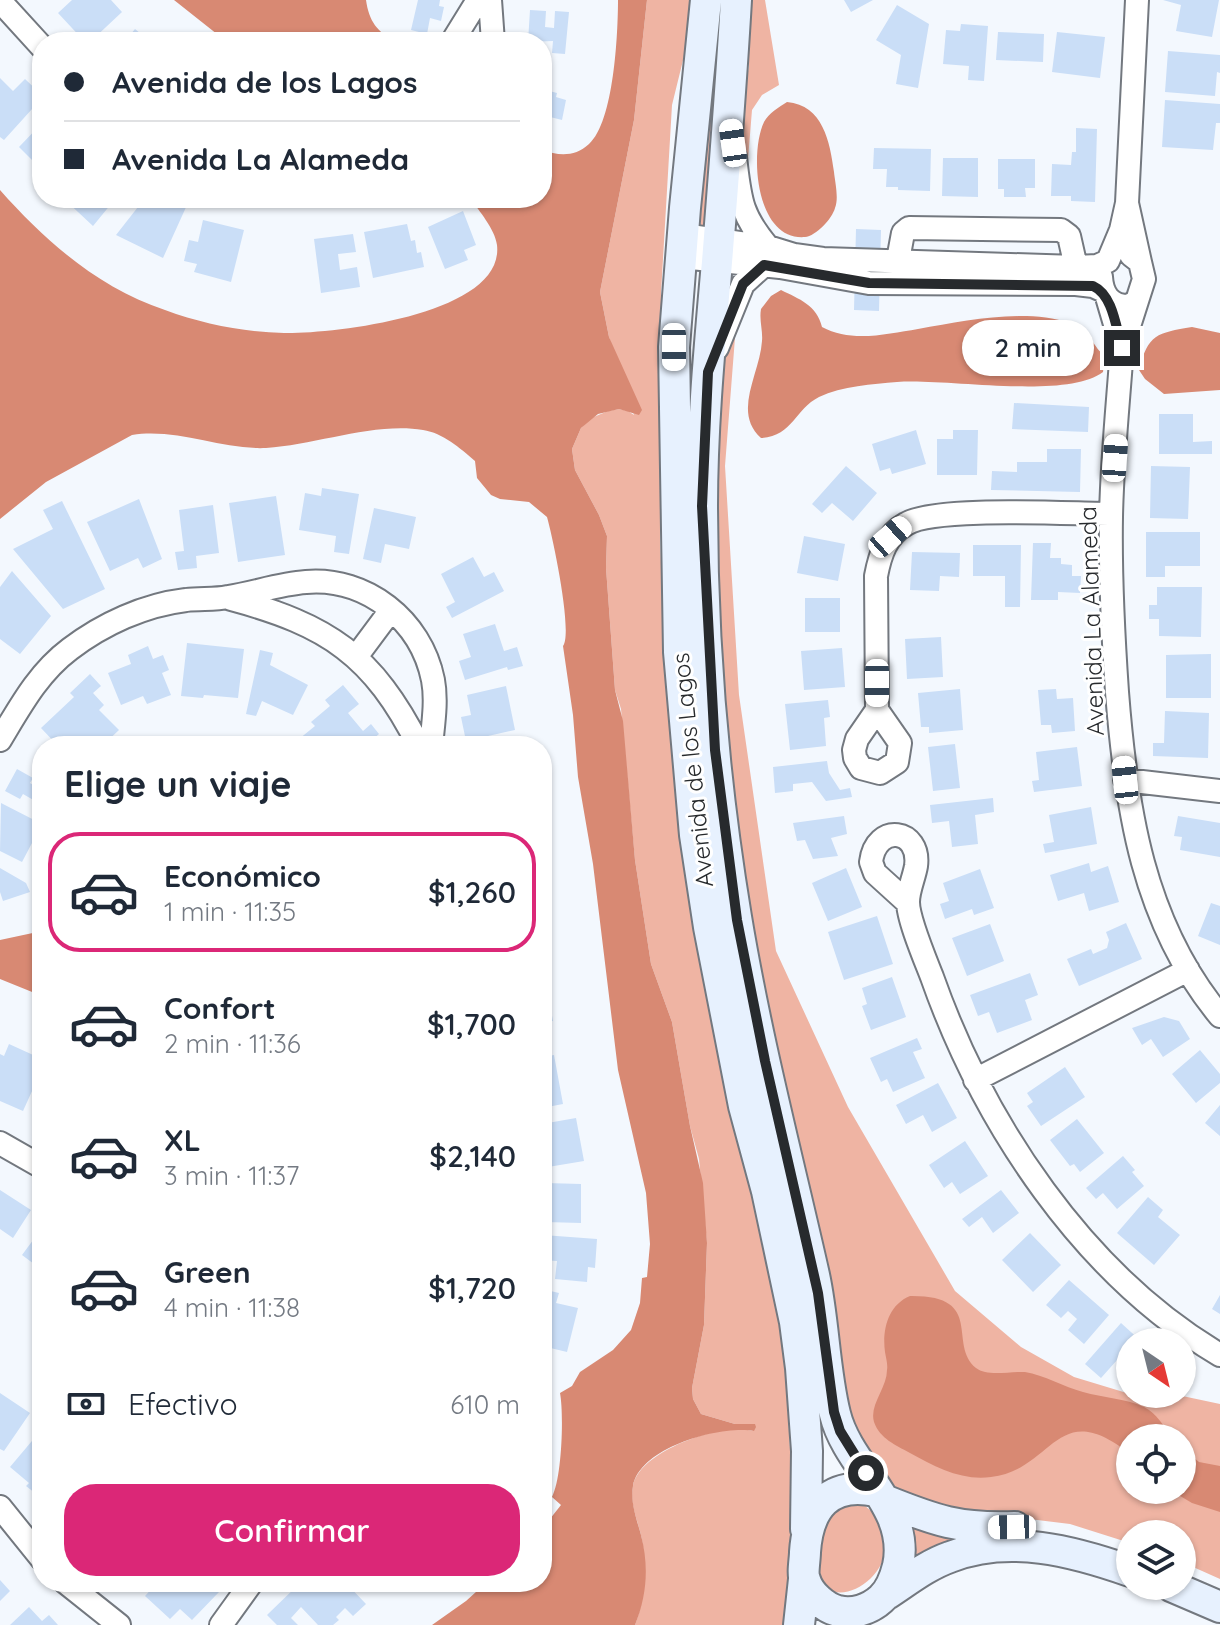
<!DOCTYPE html>
<html lang="es">
<meta charset="utf-8">
<style>
:root{--surface:#fff;--page:#f2f2f3;--text:#1f2937;--muted:#747a83;--line:#e0e1e3;--accent:#db2777}
body{margin:0;font-family:Quicksand,sans-serif;background:var(--page);color:var(--text);height:100vh;display:flex;flex-direction:column;font-size:30px;white-space:nowrap}
*{box-sizing:border-box;margin:0}
p{font-size:26px;color:var(--muted)}
.icon{flex:none;width:44px;height:44px;fill:none;stroke:currentColor;stroke-width:2;stroke-linecap:round;stroke-linejoin:round}
.map{position:relative;flex:1;overflow:hidden}
.side{position:absolute;left:32px;top:736px;width:520px;height:856px;display:flex;flex-direction:column;background:var(--surface);border-radius:32px;box-shadow:0 2px 6px #0004}
.side>*{flex:none}
.guide{position:absolute;left:32px;top:32px;width:520px;height:176px;border-radius:32px;box-shadow:0 2px 6px #0004;display:grid;align-content:center;height:176px;padding:0 32px;background:var(--surface)}
.needle{width:52px;rotate:145deg}
.fabs{position:absolute;left:1116px;top:1328px;display:grid;gap:16px}
.fabs a{display:grid;place-items:center;width:80px;height:80px;border-radius:50%;background:var(--surface);box-shadow:0 2px 6px #0004;font-size:40px}
.end{position:absolute;width:36px;height:36px;margin:-18px;border:10px solid #272a2d;background:#fff;box-shadow:0 0 0 4px #fff}
.from{border-radius:50%}
.bubble{position:absolute;height:56px;border-radius:28px;background:var(--surface);box-shadow:0 2px 6px #0004;font-size:26px;font-weight:600;line-height:56px;text-align:center}
.car{position:absolute;width:24px;height:48px;margin:-24px -12px;border-radius:10px;box-shadow:0 0 6px 2px #0007;background:linear-gradient(#fff 24%,#345 0 40%,#fff 0 76%,#345 0 86%,#fff 0)}
.guide b{display:flex;align-items:center;gap:28px;height:76px;font-size:30px}
.guide b+b{border-top:2px solid var(--line)}
.guide i{width:20px;height:20px;background:var(--text)}
ul{padding:0;list-style:none}
li{display:flex;align-items:center;gap:24px;height:120px;margin:0 16px 12px;padding:0 16px;border:4px solid transparent;border-radius:32px}
li div{flex:1}
li b{display:block;font-size:30px}
li em{font-style:normal;font-weight:600}
li.current{border-color:var(--accent)}
li>.icon{width:72px;height:72px;stroke-width:1.5}
h2{padding:0 32px;font-size:36px;line-height:96px}
.pay{display:flex;align-items:center;gap:20px;height:88px;padding:0 32px;font-size:30px}
.pay p{margin-inline-start:auto}
.button{display:flex;gap:16px;margin-top:auto;padding:16px 32px}
.button a{flex:1;height:92px;border-radius:32px;background:var(--accent);color:#fff;font-size:32px;font-weight:600;line-height:92px;text-align:center}
.map>svg:first-child{display:block}
</style>
<div class="map">
<svg width="1220" height="1625" viewBox="0 0 1220 1625">
<rect width="100%" height="100%" fill="#f3f8fe"/>
<path fill="#efb4a3" fill-rule="evenodd" d="M647,0H692L687,44L672,105L661,293L660,541L667,689L683,838L714,1026L727,1100L749,1167L769,1261L785,1364L793,1499L784,1625H635C645,1598 647,1569 642,1540C639,1523 629,1504 633,1486C639,1454 702,1432 730,1429C738,1428 746,1430 754,1431L751,1424H735L701,1414L693,1399L692,1388L704,1325L707,1243L699,1159L690,1126L672,1022L651,964L635,860L621,709L615,690L606,568L607,536L599,515L575,470L572,449L581,428L589,419L608,411L619,409L628,411L634,415L609,337L600,292L634,120Z
M713,0H724L706,230L700,229L704,171L699,148Z
M744,0H765L779,85L762,95L752,110L745,196L738,128L749,66Z
M737,312L725,466L739,695L776,951L848,1107L955,1291L1021,1347L1074,1377L1130,1394H1173L1220,1404V1579L1182,1562V1534H1130V1543L1070,1524L1021,1518L942,1515L890,1486L845,1417L751,954L714,671L712,384ZM1130,1438H1182V1490H1130Z
M859,1501C933,1554 833,1625 820,1576C817,1565 820,1550 821,1539C823,1507 830,1508 859,1501Z
M910,1518L1073,1545L916,1560Z"/>
<path fill="#d88973" d="M174,0H366C369,21 377,32 396,42H227Z
M618,0H647L634,120L600,292L609,337L642,410L639,415L619,409L598,414L581,428L572,449L575,470L599,515L607,536L606,568L615,690L623,721L635,860L651,964L672,1022L690,1126L703,1183L707,1243L704,1325L692,1388L693,1399L701,1414L735,1424H755L756,1427L754,1431C721,1425 640,1447 633,1486C630,1502 637,1520 641,1535C649,1566 647,1595 635,1625H432L466,1601L487,1582H542V1529L561,1505L552,1497C562,1478 564,1414 560,1393L572,1386L580,1372L613,1350L631,1330L640,1303L642,1278L647,1277L650,1244L646,1193L618,1070L593,864L578,777L573,715L563,646C573,633 553,538 547,517L529,502L500,499L491,495L477,478L475,461C460,448 443,433 423,430C374,422 316,445 266,448C221,450 178,428 132,435L46,482L0,519V190C46,242 99,288 165,310C203,324 243,332 284,333C332,334 505,315 497,245C495,229 479,211 470,198H542V150C559,156 575,157 589,144C614,122 618,33 618,0Z
M787,102C823,105 830,142 834,172C835,182 839,198 835,208C832,219 816,236 805,237C756,241 749,154 764,122C769,113 779,107 787,102Z
M781,290C799,299 817,305 822,327C851,343 887,334 918,329C966,321 1023,308 1070,323C1093,331 1092,348 1105,355L1103,372C1067,400 946,378 897,382C873,384 842,386 819,397C795,409 793,436 761,438C732,412 760,374 762,341C763,331 759,320 761,309L771,296Z
M1192,327L1220,333V390L1164,394L1145,379L1139,370C1148,334 1157,333 1192,327Z
M42,931V996L0,979V940Z
M910,1296C986,1295 947,1344 976,1368C987,1377 1011,1371 1025,1372C1044,1375 1064,1387 1083,1392C1103,1398 1125,1398 1144,1407C1157,1413 1164,1428 1174,1438H1130V1454C1056,1395 1054,1470 991,1477C962,1481 935,1467 910,1453C896,1445 880,1439 874,1422C869,1405 887,1388 887,1370C888,1365 886,1358 885,1352C882,1330 888,1305 910,1296Z
M1182,1448L1199,1462L1220,1466V1512L1192,1503L1170,1490H1182Z"/>
<path fill="#cadef7" d="M72,0H111L122,12L90,42H85L58,13Z
M418,0H440L439,6L444,7L441,21L430,18L427,34L411,30Z
M844,0H873L851,12Z
M1163,0H1219L1212,37L1176,31L1181,5Z
M897,5L929,24L918,88L896,84L901,55L876,40Z
M530,10L546,11L545,27L554,28L555,11L569,12L565,54L552,53L553,41L528,42Z
M961,24L988,26L984,81L968,80L969,66L943,64L946,30L960,31Z
M135,29L146,38L150,33L161,42H124Z
M998,32L1044,34L1043,62L996,60Z
M1057,32L1105,37L1100,78L1052,72Z
M1168,51L1220,55V73L1217,72L1215,96L1165,92Z
M0,78L13,91L25,79L42,95V98L4,140L0,137Z
M542,89L557,93L556,97L566,100L562,120L542,115Z
M1165,100L1220,104V123H1216L1213,150L1162,147Z
M42,123V170L19,147Z
M1076,128L1097,129L1095,202L1071,201V196H1051L1052,164L1071,165L1072,152H1076Z
M874,148L931,149L930,191L898,190V187H886L887,169H873Z
M943,158H978V197L942,196Z
M998,159H1035V188H1025L1026,197H1004V189H998Z
M63,198H116L93,226Z
M145,198H170L187,205L163,258L116,235Z
M463,211L476,245L464,250L468,260L445,269L428,227Z
M203,220L244,230L231,282L194,272L197,264L184,261L189,240L198,242Z
M407,224L411,241L415,240L417,253L421,252L424,267L373,278L364,232Z
M856,229L881,230L879,311L854,310Z
M353,234L356,252L338,254L340,270L357,267L360,287L321,293L314,239Z
M1014,403L1089,407L1088,432L1012,429Z
M1159,414H1193V442L1212,441V454H1159Z
M916,430L926,464L892,474L890,468L880,471L872,444Z
M953,430H978L977,475H937V439H953Z
M1047,449H1081L1080,492L991,490L992,471L1017,472V462H1047Z
M846,466L877,493L853,521L832,503L822,513L812,504Z
M1151,466L1190,467L1188,519L1150,518Z
M322,488L359,494L349,554L334,552L336,536L299,530L305,493L321,496Z
M276,496L285,555L238,562L229,503Z
M139,499L162,559L143,568L138,558L110,571L87,522Z
M62,501L105,589L63,609L13,549L53,529L43,510Z
M213,505L219,553L196,556L197,568L178,570L175,552L184,551L179,510Z
M374,508L416,517L409,549L385,544L381,563L363,559Z
M1146,532H1200V566H1165V577H1146Z
M804,536L845,544L838,581L797,573Z
M1033,543H1051L1050,558H1061V564L1072,565V576H1081L1080,593L1058,592V600H1031Z
M973,545H1021L1020,607H1005V576H973Z
M912,552L960,553L959,577L940,576L939,591L910,590Z
M473,557L484,577L494,572L504,591L452,618L446,607L455,602L441,574Z
M12,571L51,616L20,654L0,639V587Z
M1157,587H1202L1201,637L1159,636V619H1149V605H1157Z
M805,598H840V632H805Z
M495,624L504,651L517,647L523,666L508,670L507,667L465,680L459,661L471,657L463,634Z
M941,637L943,677L907,679L905,639Z
M187,643L244,649L238,698L204,695L203,698L181,696Z
M148,646L153,659L163,655L169,670L162,673L171,695L147,704L143,696L121,705L108,673L131,664L128,655Z
M842,648L845,687L804,690L801,651Z
M260,650L273,653L270,665L308,685L293,715L262,701L256,716L246,714Z
M1211,654V698H1166V655Z
M90,674L101,686L93,693L104,705L99,710L119,730L102,746H58L41,728L74,697L70,693Z
M343,685L359,704L348,713L363,731L371,724L379,734L365,746H323L322,744L304,746L299,739L315,726L311,722L330,706L325,700Z
M506,686L515,730L466,741L461,717L471,715L467,695Z
M960,689L963,730L929,733V727H921L918,693Z
M1056,689L1057,699L1073,698L1075,731L1052,733L1051,725H1041L1038,690Z
M828,700L830,717L824,718L826,746L790,750L785,704Z
M1165,711L1209,713L1208,758L1153,756V743H1164Z
M955,744L960,788L933,791L928,747Z
M1077,747L1082,786L1034,792L1032,781L1039,780L1036,752Z
M827,761L829,773L840,790L850,788L852,797L826,801L812,782L793,784V791L775,793L773,767Z
M17,769L33,778L30,783L42,790V805L23,794L20,799L5,791Z
M993,798L994,812L975,815L978,844L952,847L949,821L932,823L930,805Z
M1,803L42,824L22,862L0,851Z
M1091,807L1097,844L1045,853L1043,844L1054,842L1049,815Z
M844,816L847,834L831,838L838,856L813,859L805,840L797,841L793,823Z
M1178,816L1220,823V857L1180,850L1182,837L1174,836Z
M1089,863L1091,872L1108,866L1119,902L1089,911L1084,893L1058,901L1050,875Z
M0,868L26,883L30,892L3,901L0,892Z
M846,868L862,907L828,921L812,883Z
M980,869L994,908L974,915L972,909L945,919L940,904L949,901L943,883Z
M1211,903L1220,906V945L1198,936Z
M877,916L893,964L844,980L828,932Z
M1126,923L1142,959L1079,986L1067,959L1091,949L1093,954L1107,948L1109,940L1106,932Z
M990,924L1004,961L967,976L952,938Z
M1030,973L1038,995L1025,1000L1032,1020L997,1033L989,1012L978,1016L970,995Z
M892,977L906,1017L871,1030L862,1006L867,1004L862,988Z
M549,999L553,1021L542,1023V1000Z
M1164,1017L1179,1021L1190,1039L1163,1057L1151,1039L1142,1045L1132,1028Z
M542,1025L547,1044L542,1045Z
M917,1038L922,1049L913,1052L925,1078L893,1092L887,1079L881,1082L870,1058Z
M9,1044L42,1059V1069L23,1111L0,1101V1054L4,1056Z
M1200,1050L1220,1074V1083L1196,1103L1172,1074Z
M554,1055L563,1104L542,1108V1057Z
M1065,1067L1085,1097L1041,1126L1027,1106L1033,1102L1027,1093Z
M938,1083L957,1118L932,1132L923,1115L906,1124L896,1105Z
M42,1098V1114L35,1110Z
M1220,1105V1136L1205,1123Z
M576,1118L584,1161L542,1168V1124Z
M1077,1119L1104,1153L1080,1172L1074,1164L1070,1166L1050,1140Z
M965,1141L988,1176L960,1194L952,1182L944,1188L929,1165Z
M1123,1156L1135,1170L1132,1172L1144,1186L1117,1209L1103,1193L1096,1199L1086,1188Z
M546,1183L581,1184V1223L545,1222Z
M0,1190L31,1210L13,1238L0,1229Z
M1001,1190L1019,1213L993,1233L982,1217L969,1227L962,1219Z
M1148,1197L1163,1210L1158,1217L1180,1235L1154,1265L1117,1233Z
M42,1228V1262L38,1267L22,1255Z
M1030,1233L1061,1265L1033,1292L1002,1260Z
M543,1235L597,1239L595,1268L588,1267L587,1282L555,1279L557,1261L542,1260Z
M1069,1280L1109,1315L1084,1344L1068,1330L1077,1319L1068,1311L1061,1318L1046,1305Z
M542,1289L559,1293L556,1303L578,1308L567,1352L542,1346Z
M1220,1295V1314L1212,1309Z
M1121,1323L1142,1342H1130V1354L1126,1350L1101,1378L1085,1364Z
M0,1393L30,1413L4,1451L0,1449Z
M542,1413L551,1421L542,1430Z
M42,1429V1494L40,1497L26,1486L29,1483L10,1467Z
M0,1580L10,1591L0,1601Z
M158,1582H208L219,1592L192,1620L180,1609L170,1619L145,1596Z
M301,1582H345L366,1604L353,1616L345,1608L336,1617L339,1620L333,1625H318L301,1607L291,1618L298,1625H277L267,1615Z
M29,1607L42,1621L49,1615L58,1625H10Z"/>
<g fill="none" stroke-linecap="round" stroke-linejoin="round">
<g stroke="#73787f" stroke-width="26">
<path id="street" d="M490,0L493,42
M0,1L42,47
M452,42L478,0
M735,157C740,198 740,214 768,247
M1127,203L1137,0
M683,235L768,247L794,255L823,259L1076,267L1097,266L1108,261L1121,230L1127,203L1140,262
M681,257L780,267L869,283L1076,284L1093,286L1102,290
M898,260L903,233L909,228L1061,230L1069,236L1076,267
M1101,277C1102,294 1110,306 1128,306L1136,302
M1107,297L1122,348L1144,279L1140,262L1131,255
M717,348L743,284L764,265
M1122,348C1118,404 1112,461 1111,517C1110,575 1113,634 1117,692C1126,808 1143,923 1220,1016
M231,599C328,625 373,655 419,746
M356,657L391,610
M877,710L900,743L897,762L880,773L861,768L855,758L854,750L857,739L877,710L876,576C880,555 886,535 906,524C934,506 1070,514 1111,514
M0,740C20,707 38,673 70,649C103,624 144,605 186,600C200,598 214,600 228,597C254,593 279,584 306,582C366,577 421,620 433,680C437,701 433,725 431,746
M1125,780L1220,791
M908,903L875,873L871,862C876,822 921,829 916,866C914,878 908,890 908,902C908,919 925,959 932,977C984,1124 1083,1274 1220,1355
M975,1080L1188,970
M0,1143L42,1167
M0,1507L42,1559
M65,1582L119,1625
M221,1625L252,1582"/>
</g>
<g stroke="#73787f" stroke-width="34">
<path id="secondary" d="M706,0L685,208L674,347L679,652L695,835L709,927L744,1106L767,1191L795,1322L801,1368L807,1451L806,1529
M736,0C731,88 724,175 717,262C710,343 702,425 702,506C702,641 714,784 736,917C756,1038 787,1156 814,1275C824,1321 824,1370 835,1414C848,1468 911,1506 898,1566C895,1578 890,1591 881,1599C870,1609 853,1615 838,1611C825,1608 809,1594 805,1580C802,1573 805,1560 805,1552C808,1508 829,1481 876,1491
M884,1500C936,1521 959,1529 1015,1527
M1171,1586L1220,1607
M887,1594C907,1581 927,1565 950,1557C1009,1534 1073,1551 1130,1571
M799,1625L804,1579"/>
</g>
<use href="#street" stroke="#fff" stroke-width="22"/>
<use href="#secondary" stroke="#e7f1fe" stroke-width="30"/>
</g>
<g fill="none" stroke-linecap="round" stroke-linejoin="round">
<path stroke="#272a2d" stroke-width="10" d="M866,1473L840,1431L834,1412L818,1293L765,1061L737,920L715,750L702,506L708,372L743,284L764,265L869,283L1093,286C1113,295 1116,328 1122,348"/>
</g>
<g text-anchor="middle" dominant-baseline="central" stroke-width="6" stroke-linejoin="round" paint-order="stroke">
<g font-size="24" fill="#272a2d" stroke="#fff">
<text transform="translate(1091 621) rotate(-92)">Avenida La Alameda</text>
<text transform="translate(692 770) rotate(-96)">Avenida de los Lagos</text>
</g>
</g>
</svg>
<div class="fabs">
<a><svg class="needle" viewBox="-14 -14 28 28"><path d="M0-13l5 13h-10z" fill="#e53935"/><path d="M0 13l5-13h-10z" fill="#747a83"/></svg></a>
<a><svg class="icon" aria-label="locate" viewBox="0 0 24 24"><circle cx="12" cy="12" r="6"/><path d="M12 2v4M12 18v4M2 12h4M18 12h4"/></svg></a>
<a><svg class="icon" aria-label="layers" viewBox="0 0 24 24"><path d="M12 4l9 5-9 5-9-5zM3 14l9 5 9-5"/></svg></a>
</div>
<i class="end from" style="left:866px;top:1473px"></i>
<i class="end" style="left:1122px;top:348px"></i>
<div class="bubble" style="left:962px;top:320px;width:132px">2 min</div>
<i class="car" style="left:733px;top:143px;rotate:352deg"></i>
<i class="car" style="left:674px;top:347px;rotate:180deg"></i>
<i class="car" style="left:1115px;top:458px;rotate:4deg"></i>
<i class="car" style="left:890px;top:537px;rotate:48deg"></i>
<i class="car" style="left:877px;top:683px;rotate:180deg"></i>
<i class="car" style="left:1125px;top:780px;rotate:354deg"></i>
<i class="car" style="left:1012px;top:1527px;rotate:269deg"></i>
<div class="guide">
<b><i class="from"></i>Avenida de los Lagos</b>
<b><i></i>Avenida La Alameda</b>
</div>
<section class="side">
<h2>Elige un viaje</h2>
<ul>
<li class="current"><svg class="icon" aria-label="car" viewBox="0 0 24 24"><path d="M5 17H2v-5l4-1 3-4h7l3 4 3 1v5h-3M9 17h6M6 11h13"/><circle cx="7" cy="17" r="2"/><circle cx="17" cy="17" r="2"/></svg><div><b>Económico</b><p>1 min · 11:35</p></div><em>$1,260</em></li>
<li><svg class="icon" aria-label="car" viewBox="0 0 24 24"><path d="M5 17H2v-5l4-1 3-4h7l3 4 3 1v5h-3M9 17h6M6 11h13"/><circle cx="7" cy="17" r="2"/><circle cx="17" cy="17" r="2"/></svg><div><b>Confort</b><p>2 min · 11:36</p></div><em>$1,700</em></li>
<li><svg class="icon" aria-label="car" viewBox="0 0 24 24"><path d="M5 17H2v-5l4-1 3-4h7l3 4 3 1v5h-3M9 17h6M6 11h13"/><circle cx="7" cy="17" r="2"/><circle cx="17" cy="17" r="2"/></svg><div><b>XL</b><p>3 min · 11:37</p></div><em>$2,140</em></li>
<li><svg class="icon" aria-label="car" viewBox="0 0 24 24"><path d="M5 17H2v-5l4-1 3-4h7l3 4 3 1v5h-3M9 17h6M6 11h13"/><circle cx="7" cy="17" r="2"/><circle cx="17" cy="17" r="2"/></svg><div><b>Green</b><p>4 min · 11:38</p></div><em>$1,720</em></li>
</ul>
<div class="pay"><svg class="icon" aria-label="cash" viewBox="0 0 24 24"><path d="M3 7h18v10H3z"/><circle cx="12" cy="12" r="2"/></svg>Efectivo<p>610 m</p></div>
<div class="button"><a>Confirmar</a></div>
</section>
</div>
